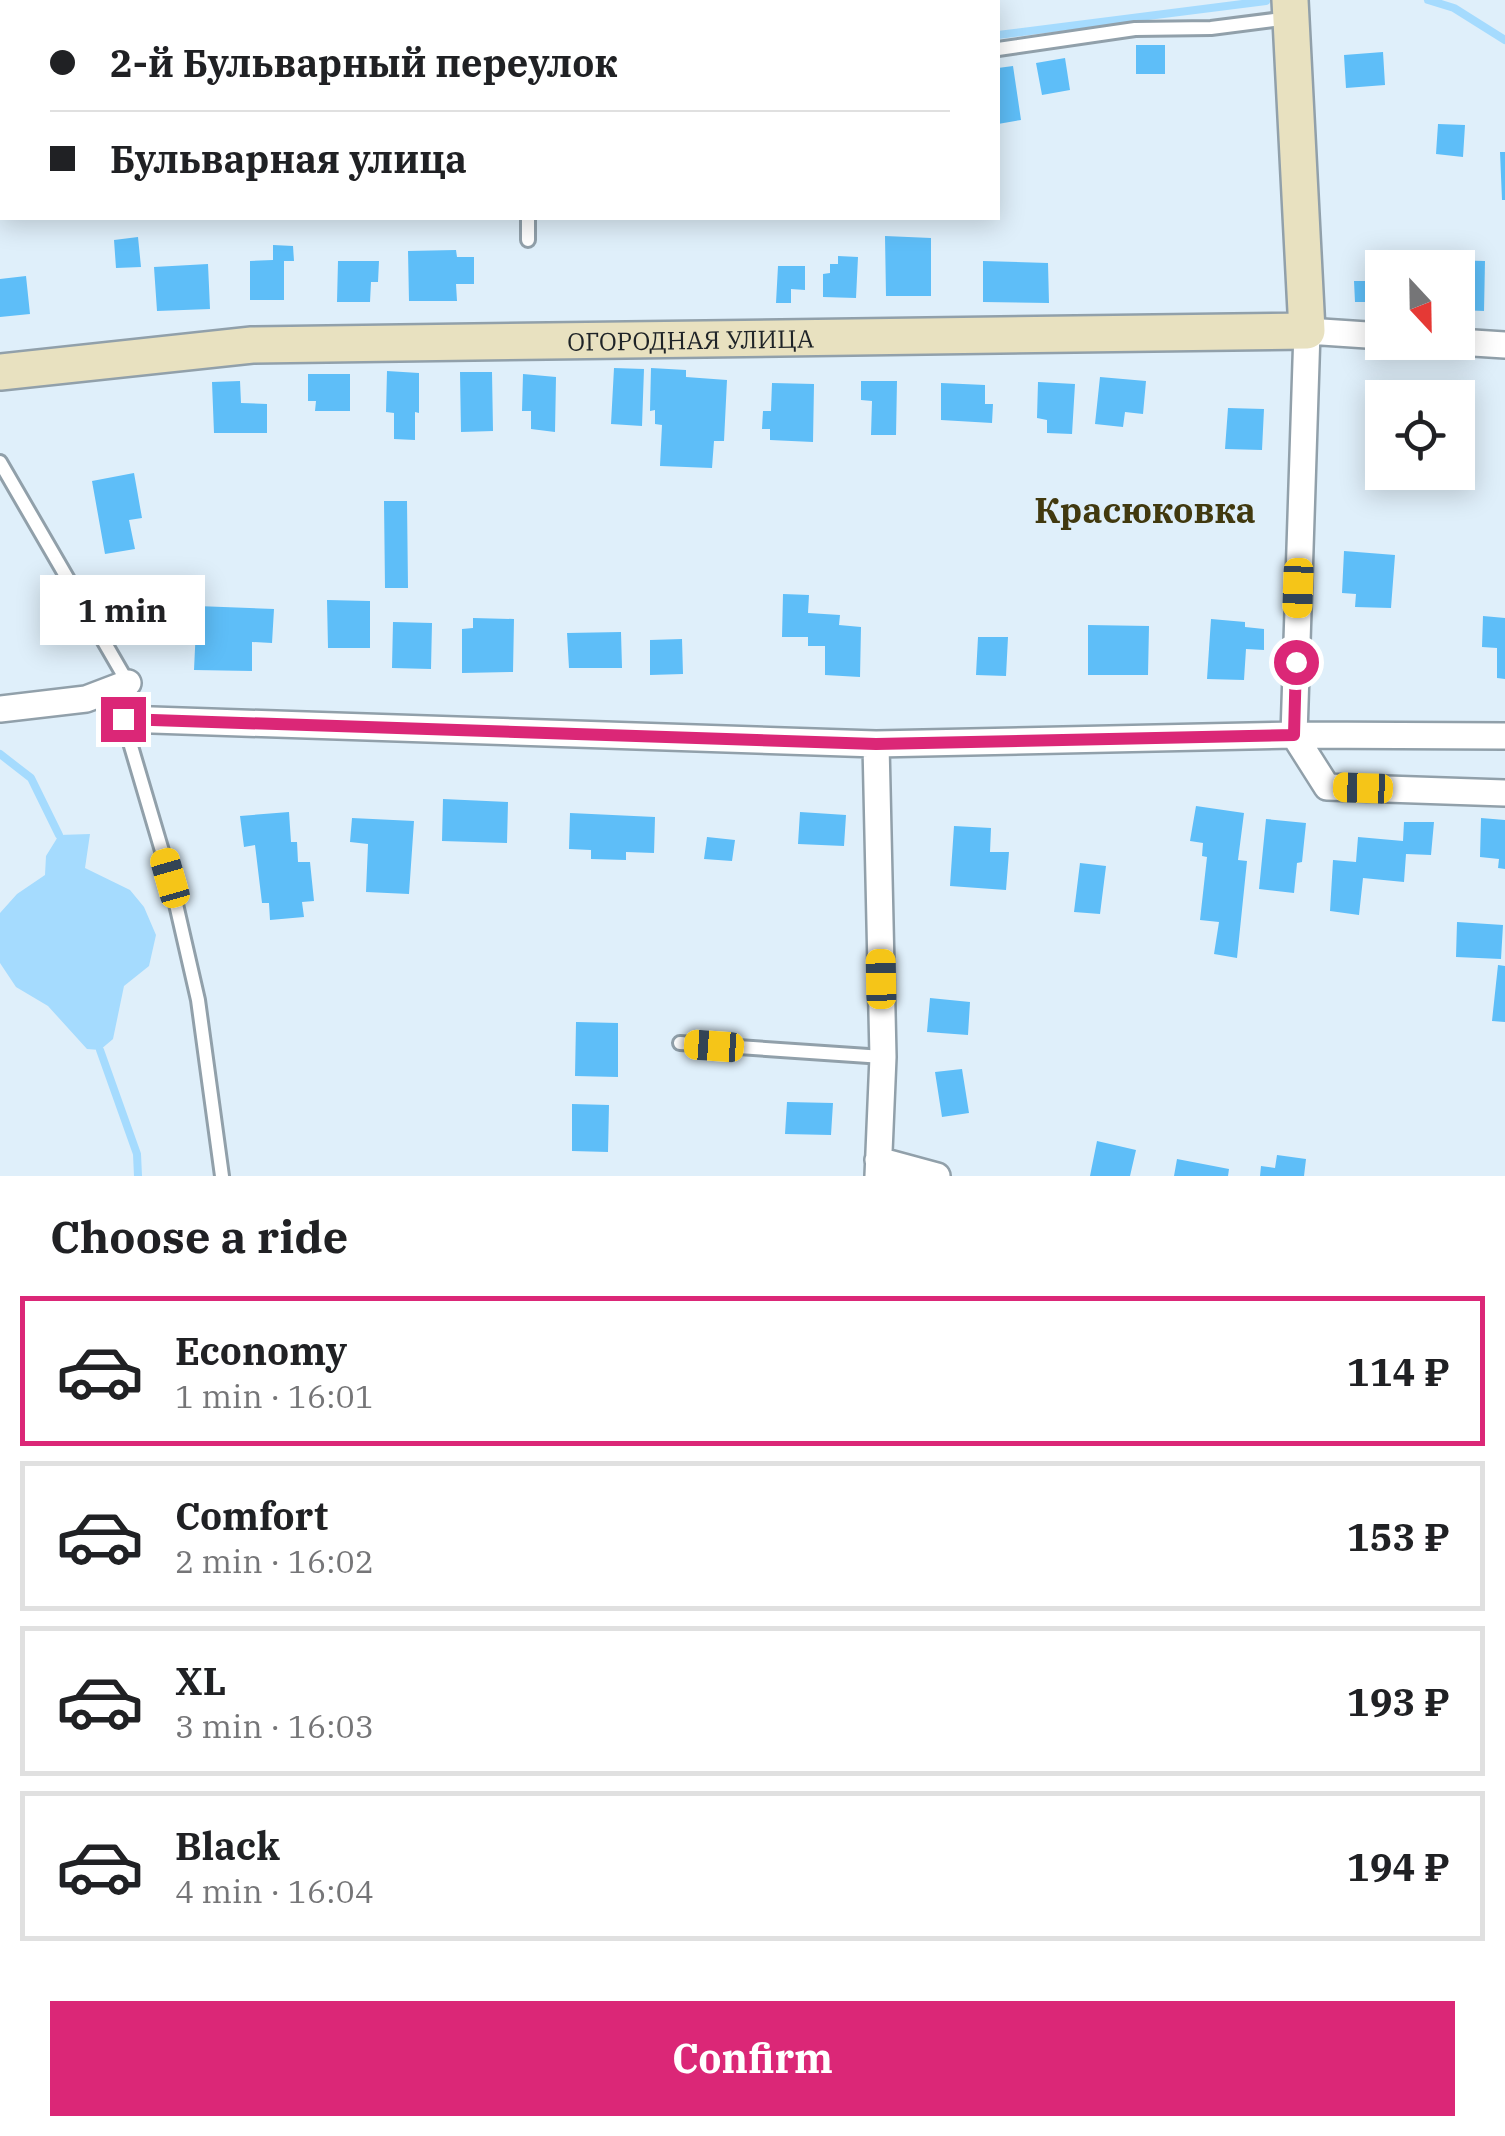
<!DOCTYPE html>
<meta charset="utf-8">
<style>
:root{--surface:#fff;--page:#f2f2f2;--text:#202124;--muted:#757577;--line:#e0e0e0;--accent:#db2777}
body{margin:0;font-family:"IBM Plex Serif",serif;background:var(--page);color:var(--text);height:100vh;display:flex;flex-direction:column;font-size:38px;white-space:nowrap}
*{box-sizing:border-box;margin:0}
p{font-size:32px;color:var(--muted)}
.icon{flex:none;width:55px;height:55px;fill:none;stroke:currentColor;stroke-width:2;stroke-linecap:round;stroke-linejoin:round}
.map{position:relative;height:1176px;overflow:hidden}
.side{display:flex;flex-direction:column;background:var(--surface);flex:1}
.side>*{flex:none}
.banner{position:absolute;left:0px;top:0px;width:1000px;height:220px;box-shadow:0 5px 25px #0003;display:grid;align-content:center;height:220px;padding:0 50px;background:var(--surface)}
.needle{width:65px;rotate:158deg}
.tools{position:absolute;left:1365px;top:250px;display:grid;gap:20px}
.tools a{display:grid;place-items:center;width:110px;height:110px;border-radius:0px;background:var(--surface);box-shadow:0 5px 25px #0003;font-size:50px}
.end{position:absolute;width:45px;height:45px;margin:-22px;border:12px solid #db2777;background:#fff;box-shadow:0 0 0 5px #fff}
.from{border-radius:50%}
.bubble{position:absolute;height:70px;border-radius:0px;background:var(--surface);box-shadow:0 5px 25px #0003;font-size:32px;font-weight:700;line-height:70px;text-align:center}
.car{position:absolute;width:30px;height:60px;margin:-30px -15px;border-radius:12px;box-shadow:0 0 8px 2px #0007;background:linear-gradient(#f5c518 24%,#345 0 40%,#f5c518 0 76%,#345 0 86%,#f5c518 0)}
.banner b{display:flex;align-items:center;gap:35px;height:95px;font-size:38px}
.banner b+b{border-top:2px solid var(--line)}
.banner i{width:25px;height:25px;background:var(--text)}
ul{padding:0;list-style:none}
li{display:flex;align-items:center;gap:30px;height:150px;margin:0 20px 15px;padding:0 30px;border:5px solid var(--line);border-radius:0px}
li div{flex:1}
li b{display:block;font-size:38px}
li em{font-style:normal;font-weight:700}
li.active{border-color:var(--accent)}
li>.icon{width:90px;height:90px;stroke-width:1.5}
h2{padding:0 50px;font-size:45px;line-height:120px}
.button{display:flex;gap:20px;margin-top:auto;padding:20px 50px}
.button a{flex:1;height:115px;border-radius:0px;background:var(--accent);color:#fff;font-size:40px;font-weight:700;line-height:115px;text-align:center}
.map>svg:first-child{display:block}
</style>
<div class="map">
<svg width="1505" height="1176" viewBox="0 0 1505 1176">
<rect width="100%" height="100%" fill="#dfeffa"/>
<path fill="#a5dbfe" d="M90,834L85,868L130,890L144,907L156,935L149,966L124,986L113,1039L100,1050L87,1049L48,1006L16,987L0,963V913L17,894L45,875L46,856L59,835Z"/>
<g fill="none" stroke-linecap="round" stroke-linejoin="round">
<path stroke="#a5dbfe" stroke-width="8" d="M1428,0L1454,8L1505,40
M998,35L1266,1
M0,105L2,104
M0,754L31,778L59,835
M100,1050L137,1154L138,1176"/>
</g>
<path fill="#5ebef8" d="M1136,45H1165V74H1136Z
M1383,52L1385,85L1346,88L1344,55Z
M1065,58L1070,90L1042,95L1036,63Z
M1013,66L1021,120L998,124V68Z
M1438,124L1465,125L1463,157L1436,154Z
M1500,152H1505V200H1502Z
M885,236L931,238V296H886Z
M138,237L141,267L116,268L114,240Z
M273,245L293,246L294,261H284V300H250V261L273,260Z
M456,250L457,257H474V284H456L457,301H409L408,251Z
M838,256L858,257L856,298L823,297V274L830,273V264H838Z
M1447,260L1485,261L1484,311L1458,310V268H1447Z
M338,261H379L378,282H371L370,302H337Z
M983,261L1048,263L1049,303L983,302Z
M208,264L210,309L157,311L154,267Z
M778,266H805V290L791,289V303H776Z
M26,276L30,314L0,317V279Z
M1354,281H1382V302H1355Z
M614,368L644,369L642,426L611,424Z
M651,368L686,370V377L727,380L724,441H714L712,468L660,466L662,425L655,424V410L650,411Z
M387,371L419,373V413L415,412V440L394,439V413L386,412Z
M460,372H492L493,431L461,432Z
M308,374H350V411H315L316,401H308Z
M523,374L556,377L555,432L531,429V411H522Z
M1100,377L1146,381L1143,414L1125,412L1123,427L1095,424Z
M240,381L241,403L267,404V433H214L212,382Z
M861,381H897L896,435H871L872,401L861,400Z
M1038,382L1075,384L1072,434L1047,433V420L1037,418Z
M772,383L814,384L813,442L770,440V429H762L763,411H771Z
M941,383L985,385V404H993L992,423L941,420Z
M1228,408L1264,409L1262,450L1225,449Z
M134,473L142,518L129,520L135,549L105,554L92,481Z
M384,501H407L408,588H385Z
M1344,551L1395,555L1391,608L1355,607L1356,594L1342,593Z
M783,594L809,595L808,613L840,615L839,625L861,627L860,677L825,675V646H808V637H782Z
M327,600L370,601V648H328Z
M197,606L274,609L272,643L252,642V671L194,670Z
M1483,616L1505,618V679L1497,678V648L1482,647Z
M473,618L514,619L513,672L462,673V629L473,628Z
M1211,619L1245,622V627L1264,629V650L1246,649L1244,680L1207,679Z
M393,622L432,623L431,669L392,668Z
M1088,625L1149,626L1148,675H1088Z
M621,632L622,668H569L567,633Z
M978,637H1008L1006,676L976,675Z
M682,639L683,674L650,675V640Z
M443,799L508,802L507,843L442,841Z
M1196,806L1244,813L1238,860L1247,861L1237,958L1214,954L1219,922L1200,920L1207,857L1202,856L1203,843L1190,841Z
M289,812L291,842H297L298,862H310L314,901L302,902L304,917L270,920L269,903H262L255,845L244,847L240,816Z
M800,812L846,815L844,846L798,844Z
M570,813L655,817L654,853L626,852V860L591,859V850L569,849Z
M352,818L414,821L409,894L366,892L368,844L350,842Z
M1481,818L1505,820V869L1498,868L1499,859L1480,857Z
M1266,819L1306,823L1302,862L1297,863L1294,893L1259,889Z
M1404,822H1434L1431,855L1406,854L1404,882L1363,878L1359,915L1330,911L1333,860L1356,862L1358,837L1403,841Z
M954,826L991,828L990,852H1009L1006,890L950,886Z
M707,837L735,840L732,861L704,859Z
M1080,863L1106,866L1100,914L1074,912Z
M1457,922L1503,925L1501,959L1456,957Z
M1498,965L1505,966V1022L1492,1021Z
M930,998L970,1002L968,1035L927,1032Z
M576,1022L618,1023V1077L575,1076Z
M962,1069L969,1113L942,1117L935,1072Z
M787,1102L833,1103L831,1135L785,1134Z
M572,1104L609,1105L608,1152L572,1151Z
M1097,1141L1136,1150L1130,1176H1090Z
M1277,1155L1306,1159L1304,1176H1260L1261,1166L1275,1168Z
M1177,1159L1229,1169L1228,1176H1174Z"/>
<g fill="none" stroke-linecap="round" stroke-linejoin="round">
<g stroke="#91a0aa" stroke-width="18">
<path id="lane" d="M374,0V2
M998,49L1135,29L1211,28L1289,18
M528,218V240
M0,462L128,683L123,719L170,878L198,1000L222,1176
M680,1043L883,1057"/>
</g>
<g stroke="#91a0aa" stroke-width="30">
<path id="street" d="M1382,336L1307,331L1294,735L1327,787L1505,793
M1458,342L1505,345
M0,709L86,699L128,683
M123,719L876,744L1294,735L1505,736
M876,744L883,1057L878,1176
M878,1160L937,1176"/>
</g>
<g stroke="#91a0aa" stroke-width="40">
<g id="secondary">
<path id="s1" d="M0,372L252,345L1307,331L1290,0"/>
</g>
</g>
<use href="#lane" stroke="#fff" stroke-width="12"/>
<use href="#street" stroke="#fff" stroke-width="25"/>
<use href="#secondary" stroke="#e8e1c0" stroke-width="35"/>
</g>
<g fill="none" stroke-linecap="round" stroke-linejoin="round">
<path stroke="#db2777" stroke-width="12" d="M123,719L876,744L1294,735L1296,662"/>
</g>
<g text-anchor="middle" dominant-baseline="central" stroke-width="8" stroke-linejoin="round" paint-order="stroke">
<g font-size="25" fill="#1e2327" stroke="#dfeffa">
<text stroke="none"><textPath href="#s1" startOffset="692">ОГОРОДНАЯ УЛИЦА</textPath></text>
</g>
<g font-size="35" font-weight="bold" fill="#41390f" stroke="#dfeffa">
<text x="1145" y="510">Красюковка</text>
</g>
</g>
</svg>
<div class="tools">
<a><svg class="needle" viewBox="-14 -14 28 28"><path d="M0-13l5 13h-10z" fill="#e53935"/><path d="M0 13l5-13h-10z" fill="#757577"/></svg></a>
<a><svg class="icon" aria-label="locate" viewBox="0 0 24 24"><circle cx="12" cy="12" r="6"/><path d="M12 2v4M12 18v4M2 12h4M18 12h4"/></svg></a>
</div>
<i class="end from" style="left:1296px;top:662px"></i>
<i class="end" style="left:123px;top:719px"></i>
<div class="bubble" style="left:40px;top:575px;width:165px">1 min</div>
<i class="car" style="left:1298px;top:588px;rotate:182deg"></i>
<i class="car" style="left:1363px;top:788px;rotate:272deg"></i>
<i class="car" style="left:170px;top:878px;rotate:344deg"></i>
<i class="car" style="left:881px;top:979px;rotate:359deg"></i>
<i class="car" style="left:714px;top:1046px;rotate:274deg"></i>
<div class="banner">
<b><i class="from"></i>2-й Бульварный переулок</b>
<b><i></i>Бульварная улица</b>
</div>
</div>
<section class="side">
<h2>Choose a ride</h2>
<ul>
<li class="active"><svg class="icon" aria-label="car" viewBox="0 0 24 24"><path d="M5 17H2v-5l4-1 3-4h7l3 4 3 1v5h-3M9 17h6M6 11h13"/><circle cx="7" cy="17" r="2"/><circle cx="17" cy="17" r="2"/></svg><div><b>Economy</b><p>1 min · 16:01</p></div><em>114 ₽</em></li>
<li><svg class="icon" aria-label="car" viewBox="0 0 24 24"><path d="M5 17H2v-5l4-1 3-4h7l3 4 3 1v5h-3M9 17h6M6 11h13"/><circle cx="7" cy="17" r="2"/><circle cx="17" cy="17" r="2"/></svg><div><b>Comfort</b><p>2 min · 16:02</p></div><em>153 ₽</em></li>
<li><svg class="icon" aria-label="car" viewBox="0 0 24 24"><path d="M5 17H2v-5l4-1 3-4h7l3 4 3 1v5h-3M9 17h6M6 11h13"/><circle cx="7" cy="17" r="2"/><circle cx="17" cy="17" r="2"/></svg><div><b>XL</b><p>3 min · 16:03</p></div><em>193 ₽</em></li>
<li><svg class="icon" aria-label="car" viewBox="0 0 24 24"><path d="M5 17H2v-5l4-1 3-4h7l3 4 3 1v5h-3M9 17h6M6 11h13"/><circle cx="7" cy="17" r="2"/><circle cx="17" cy="17" r="2"/></svg><div><b>Black</b><p>4 min · 16:04</p></div><em>194 ₽</em></li>
</ul>
<div class="button"><a>Confirm</a></div>
</section>
